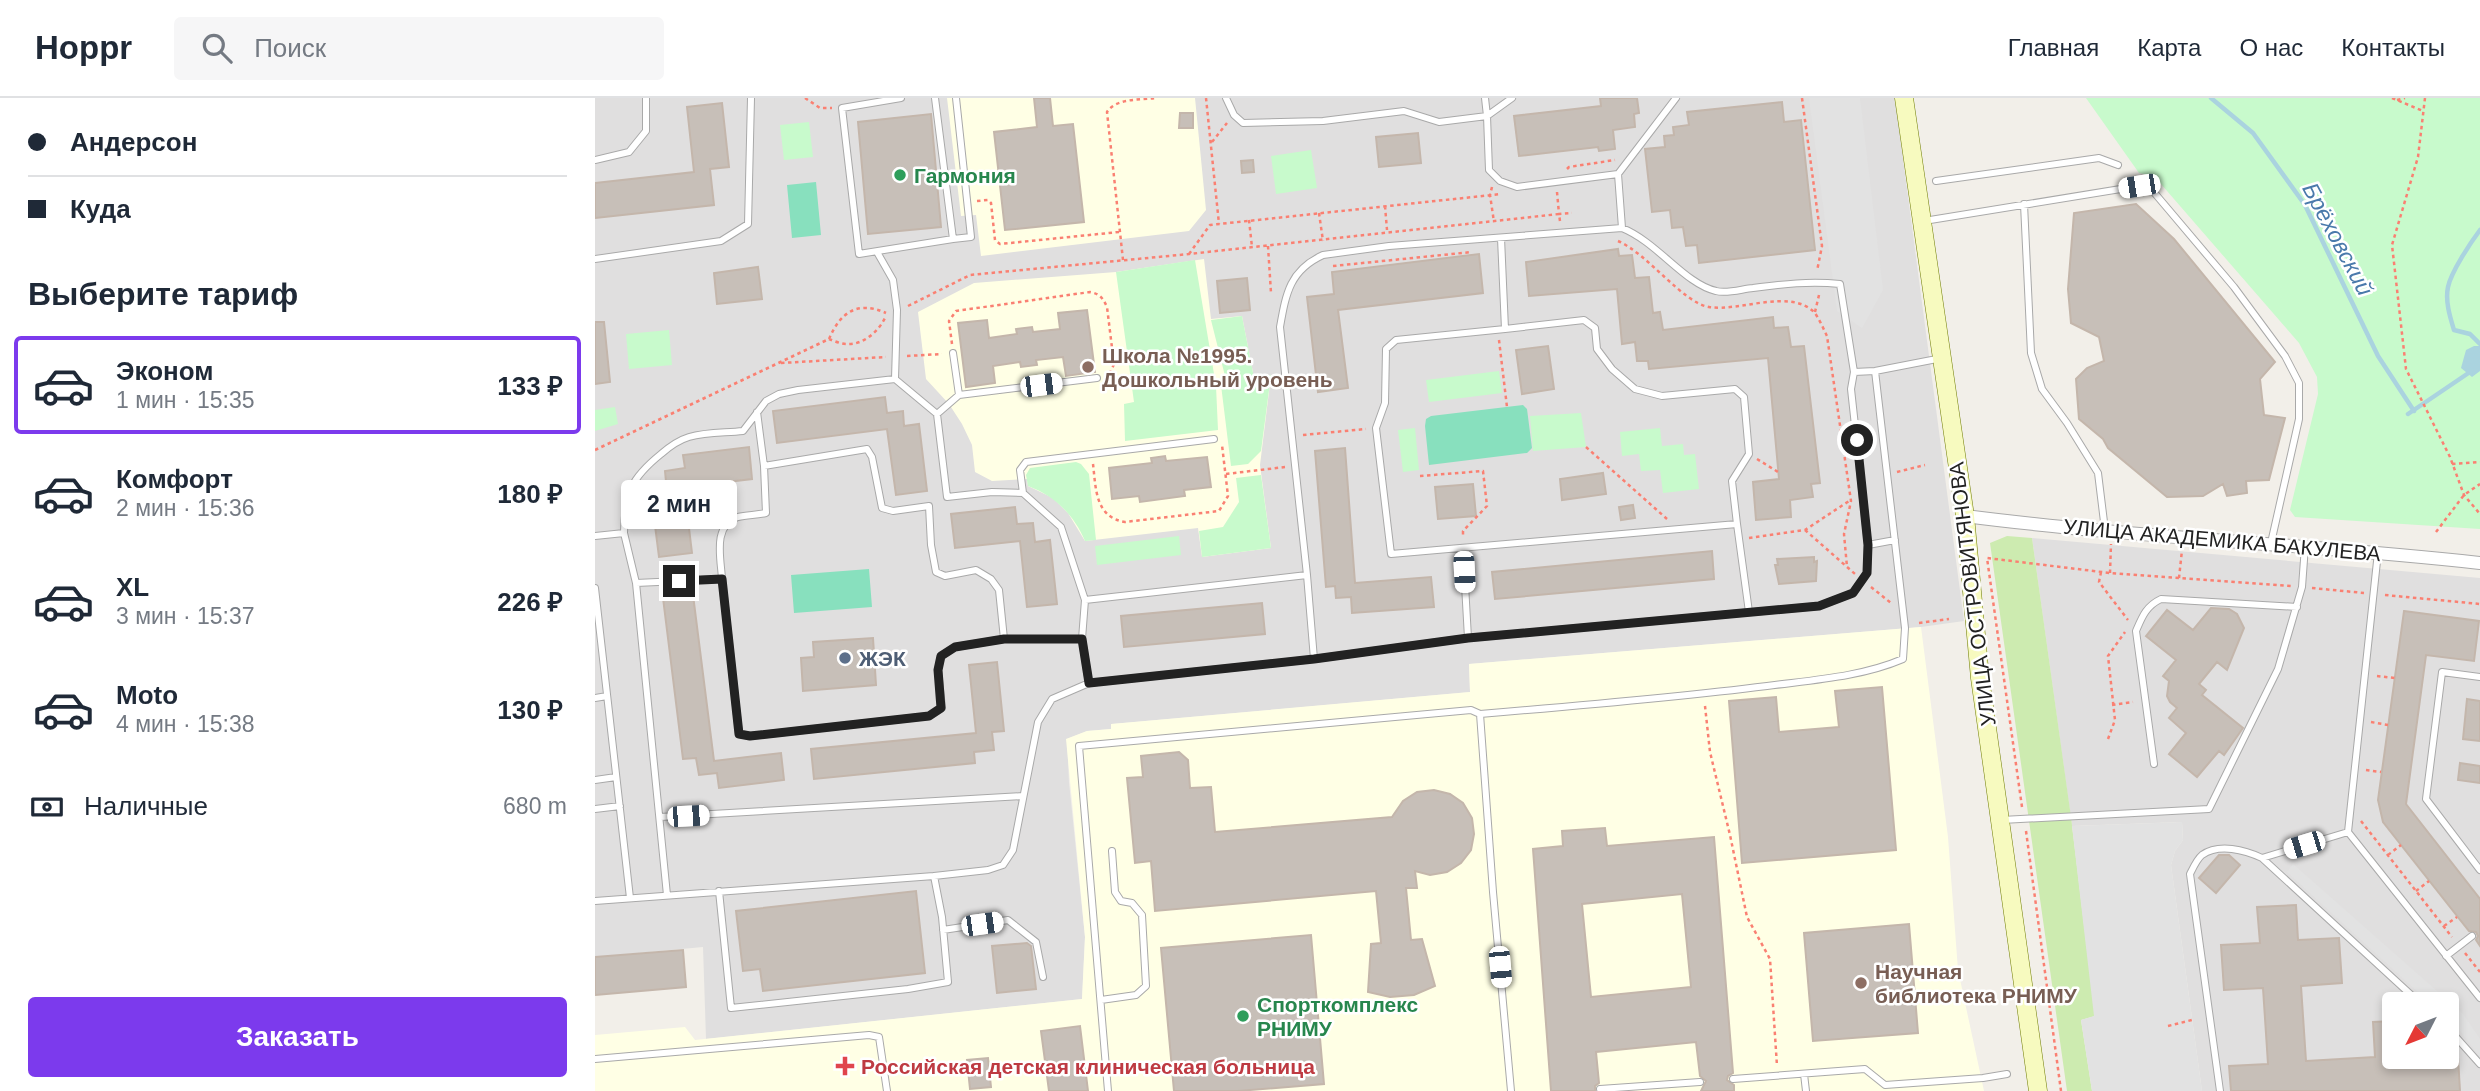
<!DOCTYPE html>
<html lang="ru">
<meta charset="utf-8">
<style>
:root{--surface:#fff;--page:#f6f6f7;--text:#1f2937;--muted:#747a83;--line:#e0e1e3;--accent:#7c3aed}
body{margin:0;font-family:Arial,sans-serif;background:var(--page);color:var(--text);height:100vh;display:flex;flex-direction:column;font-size:26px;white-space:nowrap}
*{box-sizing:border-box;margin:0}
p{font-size:23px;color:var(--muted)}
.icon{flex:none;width:38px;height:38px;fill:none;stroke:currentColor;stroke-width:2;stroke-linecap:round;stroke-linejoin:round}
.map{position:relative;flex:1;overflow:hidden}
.sheet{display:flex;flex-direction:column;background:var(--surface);width:595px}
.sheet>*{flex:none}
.guide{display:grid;align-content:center;height:154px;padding:0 28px;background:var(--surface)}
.needle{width:46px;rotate:228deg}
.fabs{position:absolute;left:1787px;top:894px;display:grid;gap:14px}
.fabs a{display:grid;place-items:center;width:77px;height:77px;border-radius:7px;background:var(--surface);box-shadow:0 4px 10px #0003;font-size:35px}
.end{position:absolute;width:32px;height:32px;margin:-16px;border:9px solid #222;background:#fff;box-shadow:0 0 0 4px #fff}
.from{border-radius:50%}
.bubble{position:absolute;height:49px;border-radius:7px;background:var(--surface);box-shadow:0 4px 10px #0003;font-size:23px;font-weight:700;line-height:49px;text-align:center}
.car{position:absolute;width:21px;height:42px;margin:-21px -10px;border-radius:9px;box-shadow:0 0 5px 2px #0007;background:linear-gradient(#fff 24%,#345 0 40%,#fff 0 76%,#345 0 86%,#fff 0)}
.guide b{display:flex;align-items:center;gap:24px;height:66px;font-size:26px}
.guide b+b{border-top:2px solid var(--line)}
.guide i{width:18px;height:18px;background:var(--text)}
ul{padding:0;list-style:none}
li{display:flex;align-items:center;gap:21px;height:98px;margin:0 14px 10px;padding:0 14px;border:4px solid transparent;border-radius:7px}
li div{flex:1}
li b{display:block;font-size:26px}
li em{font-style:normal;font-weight:700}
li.active{border-color:var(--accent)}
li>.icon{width:63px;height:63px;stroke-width:1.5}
h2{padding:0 28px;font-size:32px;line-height:84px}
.pay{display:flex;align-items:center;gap:18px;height:77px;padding:0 28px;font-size:26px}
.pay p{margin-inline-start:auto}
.cta{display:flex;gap:14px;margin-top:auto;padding:14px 28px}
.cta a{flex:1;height:80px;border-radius:7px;background:var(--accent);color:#fff;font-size:28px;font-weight:700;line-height:80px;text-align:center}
header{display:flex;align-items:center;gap:42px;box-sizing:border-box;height:98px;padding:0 35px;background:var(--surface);border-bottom:2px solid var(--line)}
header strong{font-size:33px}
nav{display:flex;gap:38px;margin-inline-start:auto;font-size:24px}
.search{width:490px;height:63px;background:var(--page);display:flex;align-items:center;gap:18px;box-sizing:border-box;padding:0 24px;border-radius:7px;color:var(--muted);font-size:26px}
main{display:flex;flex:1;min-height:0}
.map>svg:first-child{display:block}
</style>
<header>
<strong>Hoppr</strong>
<div class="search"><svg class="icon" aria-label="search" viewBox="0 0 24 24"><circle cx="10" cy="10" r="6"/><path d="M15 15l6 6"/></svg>Поиск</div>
<nav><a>Главная</a><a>Карта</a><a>О нас</a><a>Контакты</a></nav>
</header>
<main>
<section class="sheet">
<div class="guide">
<b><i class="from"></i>Андерсон</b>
<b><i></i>Куда</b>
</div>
<h2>Выберите тариф</h2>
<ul>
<li class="active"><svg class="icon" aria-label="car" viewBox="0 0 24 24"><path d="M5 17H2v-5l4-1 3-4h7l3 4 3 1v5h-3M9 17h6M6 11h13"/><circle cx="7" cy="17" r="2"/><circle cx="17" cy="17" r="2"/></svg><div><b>Эконом</b><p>1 мин · 15:35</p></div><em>133 ₽</em></li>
<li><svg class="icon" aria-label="car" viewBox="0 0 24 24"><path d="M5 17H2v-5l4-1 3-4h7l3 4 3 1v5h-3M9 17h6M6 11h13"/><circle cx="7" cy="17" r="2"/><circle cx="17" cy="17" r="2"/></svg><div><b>Комфорт</b><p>2 мин · 15:36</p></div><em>180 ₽</em></li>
<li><svg class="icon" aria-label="car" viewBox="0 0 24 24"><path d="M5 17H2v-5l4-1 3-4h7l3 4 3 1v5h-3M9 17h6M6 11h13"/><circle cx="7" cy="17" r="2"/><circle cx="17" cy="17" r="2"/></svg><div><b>XL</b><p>3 мин · 15:37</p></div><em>226 ₽</em></li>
<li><svg class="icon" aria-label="car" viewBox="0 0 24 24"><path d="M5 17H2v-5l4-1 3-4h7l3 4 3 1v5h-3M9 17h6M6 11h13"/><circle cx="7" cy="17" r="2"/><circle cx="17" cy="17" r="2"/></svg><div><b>Moto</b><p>4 мин · 15:38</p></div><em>130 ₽</em></li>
</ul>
<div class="pay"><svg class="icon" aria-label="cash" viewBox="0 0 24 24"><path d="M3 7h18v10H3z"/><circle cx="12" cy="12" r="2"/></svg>Наличные<p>680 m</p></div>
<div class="cta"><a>Заказать</a></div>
</section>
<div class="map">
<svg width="1885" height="993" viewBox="0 0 1885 993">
<rect width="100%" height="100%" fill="#f2efe9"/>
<path fill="#e0dfdf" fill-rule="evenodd" d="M0,0H1300L1369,523L1326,529L874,566L875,594L517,626L516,631L492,633L472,641L474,684L490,839L487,901L111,941L108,849L0,859Z
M1437,440L1885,480V993H1607L1576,767L1580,753L1588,742L1587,724L1477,728ZM1799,906H1852V959H1799Z"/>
<path fill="#ffffe5" d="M352,0H600L611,112L594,133L386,158L381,117L366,118Z
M609,161L616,221L647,218L659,280L676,277L665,367L676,450L607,459L603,430L490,443L473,415L458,400L433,388L432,381L397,383L380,374L377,347L367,326L354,306L331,281L323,214L379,185L521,174Z
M1326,529L1353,739L1363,872L1389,993H0V937L90,929L100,942L487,901L490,839L471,641L492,633L516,631V626L875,594L874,566Z"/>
<path fill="#cdebb0" d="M1412,438L1437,440L1476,719L1500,918L1486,922L1497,993H1472L1395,445Z"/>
<path fill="#c8facc" d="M1491,0H1885V431L1700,419L1695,412L1723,296L1722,279L1704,245L1559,78L1544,75Z
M214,24L218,59L189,62L185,27Z
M716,52L722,90L681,96L676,58Z
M600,162L621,288L623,332L530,343L529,306L539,304L521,174Z
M647,218L659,280L676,277L666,353L653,366L636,368L626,287L632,286L616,222Z
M74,232L77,267L34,271L31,236Z
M904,273L907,295L834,304L831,282Z
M20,309L23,326L0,333V312Z
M986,315L991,349L938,353L935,318Z
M820,330L824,372L808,374L803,332Z
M1065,330L1067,348L1088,346L1089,357L1100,356L1104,391L1068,395L1065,372L1046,373L1044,356L1027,358L1025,334Z
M481,364L486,366L494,376L501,442L490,443C479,417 460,398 433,388L431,377L435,370Z
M666,377L676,450L607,459L604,433L628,429L644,404L641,380Z
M584,438L586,457L502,467L500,448Z"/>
<path fill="#88e0be" d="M221,84L226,137L197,140L192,87Z
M928,307L932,311L937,350L932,355L834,367L830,328L831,321L836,318Z
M274,471L277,509L199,515L196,477Z"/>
<path fill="#e2e2e2" d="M1214,0H1265L1288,192L1267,230L1242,213Z
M1250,405L1252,416L1248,435L1249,451L1238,453L1215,432Z
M1587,724L1588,742L1580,753L1576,767L1607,993H1497L1486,922L1499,918L1477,728Z
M1698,766L1868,916L1885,941V959L1866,934L1852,920V906H1836L1692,774Z"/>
<path fill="#aad3df" d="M1879,248H1885V273L1877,279L1866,270L1871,252Z"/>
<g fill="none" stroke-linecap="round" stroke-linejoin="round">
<path stroke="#aad3df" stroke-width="4.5" d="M1616,0L1658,35L1710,107L1783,258L1819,313
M1885,132C1876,144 1856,174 1853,189C1850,203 1855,219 1859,232L1875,236L1885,246
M1813,316L1875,274"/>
</g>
<path fill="#c7bfb8" stroke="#c4b6ab" stroke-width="2" fill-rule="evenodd" d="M439,0H455L458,28L478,26L489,124L410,132L399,34L442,29Z
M1005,0H1042L1044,15L1039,16L1040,29L1018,32L1020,51L1004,53L1003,49L924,58L919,18L1006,8Z
M1187,4L1189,24L1206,22L1220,152L1104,165L1102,147L1091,148L1088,129L1077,130L1075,112L1057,114L1050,51L1070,49L1069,38L1079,37L1078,29L1094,27L1092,14Z
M127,5L134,69L115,71L119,107L0,120V85L99,74L92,9Z
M585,15H598V30H584Z
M336,16L346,129L273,136L263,24Z
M823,35L826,65L784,69L781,39Z
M658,62L659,74L647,75L646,63Z
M1541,106L1579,141L1680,264L1665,281L1669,317L1690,320L1674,382L1651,383L1652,395L1632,398L1628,386L1608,398L1572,399L1513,350L1508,341L1484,321L1481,281L1492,270L1509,263L1504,239L1476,225L1473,191L1479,115Z
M1023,151L1024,158L1037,157L1040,180L1054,179L1058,215L1065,214L1068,232L1178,219L1179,230L1193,229L1196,249L1209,248L1225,385L1216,386L1218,399L1195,402L1196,419L1161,422L1158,384L1184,381L1173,260L1054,271L1053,263H1042L1040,244L1027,246L1022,191L934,198L931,164Z
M884,156L888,195L743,212L753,290L723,294L712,199L739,196L737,174Z
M163,169L167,201L122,206L119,175Z
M652,180L655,212L625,215L622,183Z
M492,212L500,274L471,278L468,259L441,262L442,267L426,269L425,264L398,268L400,285L371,289L363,225L392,222L394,240L422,236L421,231L437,229L438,234L465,231L463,215Z
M0,224H9L15,284L0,286Z
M953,248L959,291L927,296L921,252Z
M290,299L292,315L308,313L309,328L324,326L332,393L301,397L292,331L182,345L178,313Z
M154,349L157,381L89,389L97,455L64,459L56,396L72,394L70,373L90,370L88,357Z
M750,350L760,485L836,479L839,509L757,515L756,499L741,500L740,488L731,489L720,353Z
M570,358L571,363L612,359L616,389L589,392L590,398L545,404L544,398L517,401L514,370L557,365L556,360Z
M1008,375L1011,396L967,402L965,381Z
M878,386L881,418L843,421L840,389Z
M1038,407L1040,420L1026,422L1024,409Z
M420,409L422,426L438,425L440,444L455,442L462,506L432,509L425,443L360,450L356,416Z
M1117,453L1119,481L900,501L897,474Z
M1219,459V464L1222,463L1221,483L1184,486L1180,467H1183L1182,461Z
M98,497L119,663L186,655L189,682L124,690L122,675L104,677L101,660L88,661L68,500Z
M667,505L670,536L529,549L526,518Z
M1616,510L1634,511L1642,516L1649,530L1632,572L1622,564L1604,586L1611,592L1607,597L1648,630L1629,657L1624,653L1602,679L1574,656L1591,635L1574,620L1582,610L1575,604L1572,598L1574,583L1568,578L1581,562L1551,538L1572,512L1598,532Z
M1809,513L1884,523L1879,563L1831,557L1811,706L1885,801V848L1881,842L1883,838L1881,834L1874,833L1788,724L1783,702Z
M278,540L281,587L208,593L206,560L219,559L218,544Z
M402,564L409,633L397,634L399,652L379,654L380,665L219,681L216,651L381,635L374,567Z
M1287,589L1301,752L1147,765L1134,603L1181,599L1184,634L1244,629L1240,593Z
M1872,601L1885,603V643L1868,641Z
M584,654L593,662L595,690L616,689L620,734L797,719L808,703L822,694L839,692L855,696L868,705L877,720L879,736L876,752L866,765L852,774L835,777L820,773L822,790H811L816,842L827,841L840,888L819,897L795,899L773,894L776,846L786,845L781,793L560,813L556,763L540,765L532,680L548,679L546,658Z
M1865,665L1885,668V685L1863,682Z
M1010,730L1012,748L1119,739L1138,975L1133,978L1132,982L1139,987V993H1106L1111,983L1105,978L1101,944L1001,954L1004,985L1000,988V993H956L938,751L968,748L967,733ZM1087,796L1096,889L996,899L987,806Z
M1624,757H1634L1645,767L1621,795L1604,780Z
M321,793L330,875L168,893L165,871L148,873L141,813Z
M1701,807L1703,842L1744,840L1747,885L1706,888L1711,963L1780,959L1778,924L1799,923V959H1863L1865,993H1636L1634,968L1673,966L1668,890L1629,892L1626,847L1665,845L1662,809Z
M1314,826L1323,935L1218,943L1209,835Z
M716,837L729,986L643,993H579L566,850Z
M432,845L436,848L441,891L402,895L397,848Z
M88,852L91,889L0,897V859Z
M485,928L493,993H454L446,933Z
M393,960L396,989L375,991L372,962Z"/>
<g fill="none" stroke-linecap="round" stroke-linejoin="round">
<g stroke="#a9a9a9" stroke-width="8">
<path id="service" d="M306,0L247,10L264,156L358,141L340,0
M631,0L639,17L648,25L728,23L809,13L844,24L892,18L890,0
M917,0L892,18L894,72L905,83L922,89L1023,76L1081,0
M0,62L34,54L51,33V0
M1023,76L1027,130
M1341,83L1504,60L1523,67
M1429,106L1436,255L1447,291L1472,325L1503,375L1510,432
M1329,123L1544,88L1557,92L1639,189L1690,258L1704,285V321L1676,445
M906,140L910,231L801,242L791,251L790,305L781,330L796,456L1142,426L1137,383L1154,356L1149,299L1140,291L1067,298L1040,291L1017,271L1002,251L1000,230L989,222L910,231
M358,141L376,139L361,0
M0,161L126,143L153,126L156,0
M358,255L364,297L502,280
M1259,274L1280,273L1347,260
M300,281L342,316L352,399L397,394L428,395L466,429L490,502L487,541L494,585
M162,314L169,368
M342,316L364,297
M428,395L425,372L431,364L619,341
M1142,426L1154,514
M29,435L41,485L72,797
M0,438L29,435C30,395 35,381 66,356C74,349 84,342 94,339C112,334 130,335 148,333L171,303L184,296L203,292L300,281L302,212L298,182L282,154
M1273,447L1300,442
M868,451L873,540
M1783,454L1753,734L1885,900
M127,481C126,461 117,427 143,419C152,417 162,417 171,415L169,368L272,351L277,359L287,410L298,413L334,408L336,447L341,474L350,478L381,472L396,481L404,492L409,541
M41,485L127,481L144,636L155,638L334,618L347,610L343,572L346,558L360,549L409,541H487
M0,490L35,800
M490,502L712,477
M1885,579L1847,574L1831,701L1885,772
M0,600L12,598
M885,616C981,608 1076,600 1172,588C1217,582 1266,579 1308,561L1310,530L1280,273
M1559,666L1541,533C1547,519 1551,508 1566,501L1702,509
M0,682L21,679
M0,711L25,708
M65,719L428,698
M1407,722L1614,711L1683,571L1707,489L1710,448
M1667,760L1826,906
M124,793L136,910L313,891L353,884L347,819L339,778
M0,803L339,778L393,772L408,767L418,752L443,624L457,601L494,585L719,561L873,540L1224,508L1258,495L1272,475L1273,447L1256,291L1259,274L1245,186C1215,183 1188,186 1158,190C1147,191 1132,196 1121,193C1090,186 1062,144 1027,130L794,148L728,157C695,172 691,195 685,229L712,477L719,561
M348,832L413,822L441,844L448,879
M1851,858L1877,838
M506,902L541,897L551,888L547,817L537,805L526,803L520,794L517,753
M1852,929L1885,966
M0,961L274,937L284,939L292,993
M1209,976L1211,993
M1138,981L1270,971L1290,987L1388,980L1412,976
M1005,991L1105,984
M513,993L484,648L876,612L885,616L898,794L916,993
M1625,993L1595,776C1598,770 1602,761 1607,757C1624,745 1650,752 1667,760L1753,734"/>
</g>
<g stroke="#a9a9a9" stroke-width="14">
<path id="minor" d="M1370,418C1541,440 1714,446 1885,465"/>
</g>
<g stroke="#707d05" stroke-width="19">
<path id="secondary" d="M1309,0L1370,418L1385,580L1443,993"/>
</g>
<path stroke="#fa8072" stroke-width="2.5" stroke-dasharray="3.5 3.5" stroke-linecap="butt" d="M210,0L225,10H237
M611,0L624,126
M1207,0L1227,148L1222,173
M1797,0L1828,13
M1830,0L1823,59L1797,147L1811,271L1855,359L1869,397L1885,416
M1802,2L1810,0
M617,44L632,25
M972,71L974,69L1020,62
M897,89L895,97L899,124
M962,94L964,116L977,115
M382,103L393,102L396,105L400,142L405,146L524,134
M790,108L792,132
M724,115L728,143
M654,122L657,149
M1023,143C1053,156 1088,205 1114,209C1145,214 1194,190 1219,214C1224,220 1228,230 1232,238L1256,403L1249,436L1252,469
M673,148L676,195
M594,156L615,127L906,96
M528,162L512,14C521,0 545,2 561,0
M738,168L877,154
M313,208L375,177L594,156L964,116L965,123
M1220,214L1224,197
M234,241C245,215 262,202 291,215
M904,242L912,309
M357,246L354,223L361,213L495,194C505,196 508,200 512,209L519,266L516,273L511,276
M312,258L347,256
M186,265L291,259
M708,337L771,331
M991,349L1072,421
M0,352L234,241C239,243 246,246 252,246C268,247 283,234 290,220
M1162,361L1183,374
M498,366C501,391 500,419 530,424L624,413L633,398L627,347
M1857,366L1885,364
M1302,374L1330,367
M631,376L690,369
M825,378L888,373L892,408L868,433V437
M1210,432L1260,476
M1841,434L1869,397L1885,386
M1154,440L1210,432L1254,403
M1506,474L1504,484L1533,522
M1515,475L1516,446
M1584,480L1587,452
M1276,489L1296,505
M1717,490L1769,495
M1790,497L1885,506
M1324,525L1354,521
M1782,578L1800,580
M1517,607L1538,604
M1110,608L1115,654L1135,737L1152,819L1175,861L1182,968
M1776,624L1793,627
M1513,641L1520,622L1513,558L1530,534
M1771,672L1786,674
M1427,709L1392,460L1515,475L1696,488
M1766,723L1857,839
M1431,733L1466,993
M1793,757L1806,747
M1821,793L1834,783
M1849,828L1862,819
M1870,855L1885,874
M1573,928L1597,922"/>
<use href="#service" stroke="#fff" stroke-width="6"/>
<use href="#minor" stroke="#fff" stroke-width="12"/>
<use href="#secondary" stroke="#f7fabf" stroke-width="18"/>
</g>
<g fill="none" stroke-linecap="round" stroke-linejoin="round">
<path stroke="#222" stroke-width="9" d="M84,483L127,481L144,636L155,638L334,618L346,610L343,572L346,558L360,549L409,541H487L494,585L719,561L873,540L1224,508L1258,495L1272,475L1273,447L1262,342"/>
</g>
<g fill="#2e9e5b" stroke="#fff" stroke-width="2.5">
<circle cx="305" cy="77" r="7"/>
<circle cx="648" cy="918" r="7"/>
</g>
<g fill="#8d6e63" stroke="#fff" stroke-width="2.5">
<circle cx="493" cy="269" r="7"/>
<circle cx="1266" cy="885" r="7"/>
</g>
<circle fill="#5c6f8a" stroke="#fff" stroke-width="2.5" cx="250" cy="560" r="7"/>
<path fill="#e0444e" stroke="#fff" stroke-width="2.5" d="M246.5 957.5h7v7h7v7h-7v7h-7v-7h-7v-7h7z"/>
<g text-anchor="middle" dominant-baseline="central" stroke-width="5" stroke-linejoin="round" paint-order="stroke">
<g font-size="21" font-weight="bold" fill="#27864d" stroke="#fff" text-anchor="start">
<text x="319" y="77">Гармония</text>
<text x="662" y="906">Спорткомплекс<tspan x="662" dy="24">РНИМУ</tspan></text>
</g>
<g font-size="21" font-weight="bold" fill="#785e54" stroke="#fff" text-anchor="start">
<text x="507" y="257">Школа №1995.<tspan x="507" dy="24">Дошкольный уровень</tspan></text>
<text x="1280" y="873">Научная<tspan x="1280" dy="24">библиотека РНИМУ</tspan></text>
</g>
<g font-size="21" fill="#222" stroke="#fff">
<text transform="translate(1627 442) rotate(5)">УЛИЦА АКАДЕМИКА БАКУЛЕВА</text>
<text transform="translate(1377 496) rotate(-97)">УЛИЦА ОСТРОВИТЯНОВА</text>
</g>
<g font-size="21" font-weight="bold" fill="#4e5e75" stroke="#fff" text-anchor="start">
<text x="264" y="560">ЖЭК</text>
</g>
<g font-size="21" font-weight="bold" fill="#be3a42" stroke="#fff" text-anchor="start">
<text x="266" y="968">Российская детская клиническая больница</text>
</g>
<g font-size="23" font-style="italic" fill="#4a7aab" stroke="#fff">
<text transform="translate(1743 141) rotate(62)">Брёховский</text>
</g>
</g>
</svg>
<div class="fabs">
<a><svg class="needle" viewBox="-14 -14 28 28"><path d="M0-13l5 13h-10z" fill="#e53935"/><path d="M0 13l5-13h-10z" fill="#747a83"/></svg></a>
</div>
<i class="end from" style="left:1262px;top:342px"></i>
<i class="end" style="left:84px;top:483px"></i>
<div class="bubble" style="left:26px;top:382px;width:116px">2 мин</div>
<i class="car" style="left:1544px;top:88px;rotate:261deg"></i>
<i class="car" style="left:446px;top:287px;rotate:83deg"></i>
<i class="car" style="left:869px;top:474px;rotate:177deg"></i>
<i class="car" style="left:93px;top:718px;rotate:87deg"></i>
<i class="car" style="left:1709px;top:747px;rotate:253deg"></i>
<i class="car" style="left:387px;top:826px;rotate:82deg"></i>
<i class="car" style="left:905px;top:869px;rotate:175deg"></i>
</div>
</main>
